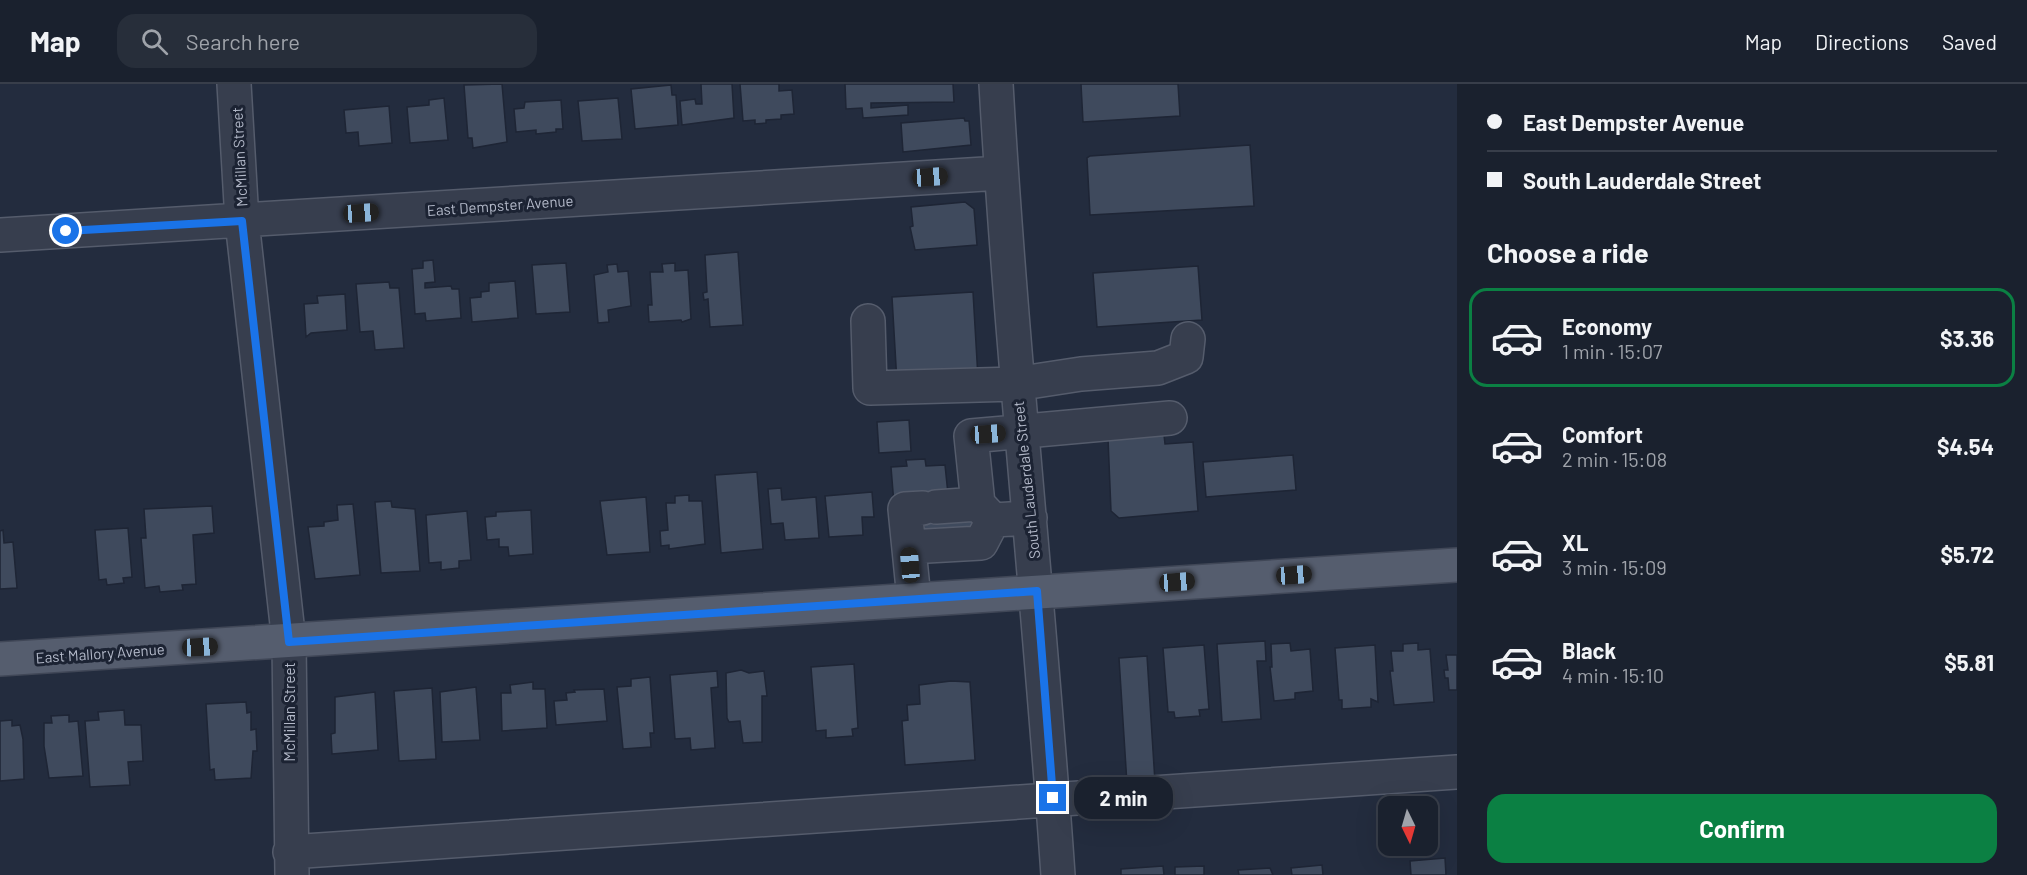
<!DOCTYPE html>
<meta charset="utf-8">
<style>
:root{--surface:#1a212e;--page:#272e3a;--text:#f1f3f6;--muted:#9fa3aa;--line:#383e4a;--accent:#0b8043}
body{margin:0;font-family:Barlow,sans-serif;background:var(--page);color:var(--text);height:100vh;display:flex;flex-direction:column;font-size:22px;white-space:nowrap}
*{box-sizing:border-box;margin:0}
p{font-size:20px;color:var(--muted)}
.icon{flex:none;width:33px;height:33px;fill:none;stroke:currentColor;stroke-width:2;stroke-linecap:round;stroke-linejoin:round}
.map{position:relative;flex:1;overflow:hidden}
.side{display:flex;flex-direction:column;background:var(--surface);width:570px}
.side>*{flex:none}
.banner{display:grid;align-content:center;height:132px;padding:0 30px;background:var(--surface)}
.needle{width:39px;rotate:175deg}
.buttons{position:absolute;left:1378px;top:712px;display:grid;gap:12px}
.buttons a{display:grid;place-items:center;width:60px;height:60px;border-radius:12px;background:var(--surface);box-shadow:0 6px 24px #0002,0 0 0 2px var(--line);font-size:30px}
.end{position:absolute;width:27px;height:27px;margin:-14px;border:8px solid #1a73e8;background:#fff;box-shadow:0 0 0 3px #fff}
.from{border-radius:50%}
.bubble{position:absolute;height:42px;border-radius:18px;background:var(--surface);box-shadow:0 6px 24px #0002,0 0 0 2px var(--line);font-size:20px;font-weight:700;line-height:42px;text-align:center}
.car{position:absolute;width:18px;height:36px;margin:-18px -9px;border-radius:8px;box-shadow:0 0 4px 2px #0007;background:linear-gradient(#222 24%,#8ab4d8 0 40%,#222 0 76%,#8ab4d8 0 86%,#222 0)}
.banner b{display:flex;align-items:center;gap:21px;height:57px;font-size:22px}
.banner b+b{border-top:2px solid var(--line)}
.banner i{width:15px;height:15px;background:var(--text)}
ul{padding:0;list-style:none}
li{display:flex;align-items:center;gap:18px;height:99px;margin:0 12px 9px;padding:0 18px;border:3px solid transparent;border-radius:18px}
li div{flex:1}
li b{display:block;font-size:22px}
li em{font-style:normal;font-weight:700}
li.selected{border-color:var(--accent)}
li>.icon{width:54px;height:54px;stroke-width:1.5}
h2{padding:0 30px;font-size:27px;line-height:72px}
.primary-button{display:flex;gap:12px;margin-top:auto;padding:12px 30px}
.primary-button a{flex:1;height:69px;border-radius:18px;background:var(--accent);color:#fff;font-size:24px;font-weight:700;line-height:69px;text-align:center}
header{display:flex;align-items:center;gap:36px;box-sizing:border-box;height:84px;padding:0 30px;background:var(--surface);border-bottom:2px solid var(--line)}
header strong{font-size:28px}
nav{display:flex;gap:33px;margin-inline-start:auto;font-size:21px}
.search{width:420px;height:54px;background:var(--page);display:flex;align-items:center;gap:15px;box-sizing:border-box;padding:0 21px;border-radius:18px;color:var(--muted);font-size:22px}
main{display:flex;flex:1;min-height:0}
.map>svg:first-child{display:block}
</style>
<header>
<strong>Map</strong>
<div class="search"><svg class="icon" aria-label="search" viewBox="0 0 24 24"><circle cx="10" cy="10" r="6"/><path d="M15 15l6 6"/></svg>Search here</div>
<nav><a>Map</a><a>Directions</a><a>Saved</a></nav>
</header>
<main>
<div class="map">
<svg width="1457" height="791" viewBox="0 0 1457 791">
<rect width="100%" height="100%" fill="#232c3e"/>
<path fill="#3f4a5d" stroke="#1e2535" stroke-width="1.5" d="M502,0L507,58L473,64L472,54H468L464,1Z
M701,0H732L734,34L682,41L680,17L695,15L696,20H702Z
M740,0H779V7L792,6L794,30L781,31V35L766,36V39L755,40V36L743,37Z
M845,0H953L954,18L871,19V24L908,21V31L863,34L862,24L846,25Z
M1081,0H1178L1180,32L1083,38Z
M671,1L672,11H676L678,41L635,45L631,5Z
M444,14L448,56L410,59L407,23L429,21V16Z
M618,14L622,55L582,57L578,17Z
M561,16L563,45H556V48L536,50V46L516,48L514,25L524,24L525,18Z
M389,22L392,59L359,62L358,48L346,49L344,26Z
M964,34L965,37H969L971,61L903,68L901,39Z
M1250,61L1254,122L1090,131L1087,74L1090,72Z
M965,118L974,125L977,161L915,166L910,143L913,142L911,123Z
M738,168L743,241L710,243L708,215L704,216L703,209L707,208L705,171Z
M433,176L435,198L425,199V204L451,202L452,205H459L461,234L426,237L425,229L415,230L412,185L423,184V177Z
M566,179L570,228L536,230L532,181Z
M675,179V187L688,186L691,235L682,238L681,236L649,238L648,221H652L650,188H663L662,180Z
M617,180L618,188L628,187L631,222L608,226L609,238L598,239L594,191L608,188L607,181Z
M1198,182L1202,236L1097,243L1093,189Z
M515,197L518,234L472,238L470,214L481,213V208L489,207V199Z
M389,198L390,204H399L404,264L375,266L373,247L360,248L356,200Z
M973,208L978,294L897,299L892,213Z
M345,210L347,246L311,249L306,253L304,220L318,219L317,212Z
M909,336L911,367L879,369L877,338Z
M1164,351L1165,360L1193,358L1198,427L1119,434L1111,427L1108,354Z
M1293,371L1296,406L1206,413L1203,378Z
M925,375L926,382L945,381L948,410L976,427L978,455L925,459L923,418L894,420L891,383L907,382L906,376Z
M757,388L763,465L721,469L715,391Z
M781,404L782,416L816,413L819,454L785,456L783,439L771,440L768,405Z
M872,408L874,433H862L863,451L829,453L825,412Z
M689,411V417H702L705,460L669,465V461L661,462L660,447L668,446L666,419H675V412Z
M646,413L650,468L607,471L600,417Z
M391,417L392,423L415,425L420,487L381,489L375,418Z
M353,420L360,491L315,495L308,443L324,442V438L338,436L337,421Z
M212,422L214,449L193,451L196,500L182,501L183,506L160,508L159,502L145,504L141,454H146L144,425Z
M531,426L533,470L509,472L508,463H499V455L487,456L485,433L496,432V428Z
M467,427L471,476L459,477V484L441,486V478L429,479L426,431Z
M128,444L132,493L123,494L124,499L107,501L106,495L99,496L95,446Z
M3,446L4,459L13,458L17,504L0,505V447Z
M1265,557L1266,577H1257L1261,635L1222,638L1217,560Z
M1290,559L1291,567L1310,565L1313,607L1295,609V615L1274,617L1270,583H1272L1271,560Z
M1418,559V566L1430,565L1434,618L1394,621L1390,587H1393L1391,567H1403V560Z
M1204,561L1209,625L1199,626L1200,632L1175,634L1174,628H1168L1163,564Z
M1375,561L1378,618L1371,615V623L1342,625V616H1339L1335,564Z
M1446,571H1457V606H1449L1448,594H1445L1444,586H1448Z
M1147,572L1155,698L1127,700L1119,574Z
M854,580L858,644L852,645L853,652L826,654V646L816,647L811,583Z
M741,586L749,589L764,587L767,612H762V658L743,659L740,637L729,638L727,634L726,589Z
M717,587L718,603L711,604L715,664L691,666L690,654L675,655L670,591Z
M650,593L654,649H650L651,663L623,665L617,603L631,602V595Z
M951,597L970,598L975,676L905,681L902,637L908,636L907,621L920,620L919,601Z
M533,598V605H545L547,644L502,647L501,609H511L510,601Z
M476,603L480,656L442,658L440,608Z
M432,604L436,675L399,677L394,607Z
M604,605L607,637L556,641L554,617L567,616L566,609L575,608L574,606Z
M375,608L378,666L332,670L331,650L335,649V613Z
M246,618L247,629L251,628V646L256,645L257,667H253L251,694L215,696L214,685L210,686L206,620Z
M124,626L125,641H141L143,677L128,678L130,701L90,703L85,637L99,636L98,628Z
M69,631V638L78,637L83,692L49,694L44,662V639H52L51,632Z
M12,636V642L20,641L23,655L24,695L0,697V637Z
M1445,774L1446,791H1411L1410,777Z
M1322,781L1323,791H1292L1291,784Z
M1163,782L1164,791H1121V785Z
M1204,782V791H1175V783Z
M1270,784L1273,791H1239L1238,786Z"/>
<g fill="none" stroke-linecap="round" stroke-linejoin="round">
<g stroke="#555c6c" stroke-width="36">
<path id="minor" d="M234,0L242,137L289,558L292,791
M996,0C1011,264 1040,527 1058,791
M0,151L1001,89
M868,237L870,304L1016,300L1081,290L1158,284L1186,273L1188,255
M978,420L971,352L1170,334
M936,423L978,420L993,436L1030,434
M909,463L981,459L993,436
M914,515L905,425L923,424
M290,768L1457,688"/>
</g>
<g stroke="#404757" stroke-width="36">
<path id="major" d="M0,575L1457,481"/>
</g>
<use href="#minor" stroke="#373e4e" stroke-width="33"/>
<use href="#major" stroke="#555d6e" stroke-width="33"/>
</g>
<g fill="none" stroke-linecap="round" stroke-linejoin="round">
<path stroke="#1a73e8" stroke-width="8" d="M66,147L242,137L289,558L1037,507L1053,714"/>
</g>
<g text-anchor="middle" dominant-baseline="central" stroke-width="6" stroke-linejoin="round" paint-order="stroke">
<g font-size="15" fill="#b3b9c9" stroke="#1c2333">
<text transform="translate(239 73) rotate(-93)">McMillan Street</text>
<text transform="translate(500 121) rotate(-4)">East Dempster Avenue</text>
<text transform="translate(1026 396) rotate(-96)">South Lauderdale Street</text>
<text transform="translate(100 569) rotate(-4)">East Mallory Avenue</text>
<text transform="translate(289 628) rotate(-90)">McMillan Street</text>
</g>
</g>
</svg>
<div class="buttons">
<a><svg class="needle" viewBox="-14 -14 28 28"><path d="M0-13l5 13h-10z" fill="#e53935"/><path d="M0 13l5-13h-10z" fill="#9fa3aa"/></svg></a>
</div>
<i class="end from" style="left:66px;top:147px"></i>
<i class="end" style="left:1053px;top:714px"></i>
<div class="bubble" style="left:1074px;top:693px;width:99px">2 min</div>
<i class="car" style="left:930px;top:93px;rotate:86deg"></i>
<i class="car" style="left:361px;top:129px;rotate:86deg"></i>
<i class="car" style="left:988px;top:350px;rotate:86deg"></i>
<i class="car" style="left:910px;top:481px;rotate:355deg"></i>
<i class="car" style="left:1294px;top:491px;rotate:86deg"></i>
<i class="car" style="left:1177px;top:498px;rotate:86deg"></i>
<i class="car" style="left:200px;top:563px;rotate:87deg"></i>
</div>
<section class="side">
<div class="banner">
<b><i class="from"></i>East Dempster Avenue</b>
<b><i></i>South Lauderdale Street</b>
</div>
<h2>Choose a ride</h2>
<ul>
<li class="selected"><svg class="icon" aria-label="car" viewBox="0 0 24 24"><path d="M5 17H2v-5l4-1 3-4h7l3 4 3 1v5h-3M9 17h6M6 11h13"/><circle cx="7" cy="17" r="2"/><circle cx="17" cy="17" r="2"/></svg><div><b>Economy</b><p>1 min · 15:07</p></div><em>$3.36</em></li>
<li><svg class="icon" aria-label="car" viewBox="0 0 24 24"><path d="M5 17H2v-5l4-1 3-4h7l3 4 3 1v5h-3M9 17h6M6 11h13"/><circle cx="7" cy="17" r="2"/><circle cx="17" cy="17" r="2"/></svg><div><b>Comfort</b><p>2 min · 15:08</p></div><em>$4.54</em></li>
<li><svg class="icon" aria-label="car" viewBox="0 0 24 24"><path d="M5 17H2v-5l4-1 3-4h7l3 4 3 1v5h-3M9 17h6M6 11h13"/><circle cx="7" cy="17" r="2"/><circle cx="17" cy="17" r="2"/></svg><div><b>XL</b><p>3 min · 15:09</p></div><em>$5.72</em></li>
<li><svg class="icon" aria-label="car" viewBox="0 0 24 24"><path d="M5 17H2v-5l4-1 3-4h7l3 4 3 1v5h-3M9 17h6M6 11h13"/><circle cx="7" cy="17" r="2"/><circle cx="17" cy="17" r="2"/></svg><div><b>Black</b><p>4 min · 15:10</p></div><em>$5.81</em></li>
</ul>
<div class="primary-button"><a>Confirm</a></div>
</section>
</main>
